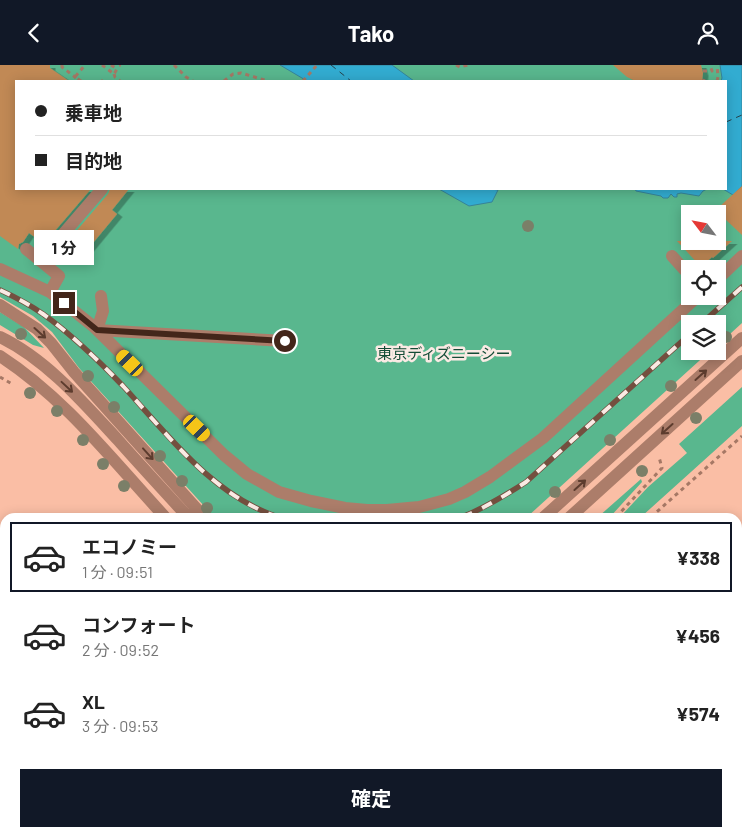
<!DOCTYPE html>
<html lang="ja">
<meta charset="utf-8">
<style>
:root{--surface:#fff;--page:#f6f6f6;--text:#222;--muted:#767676;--line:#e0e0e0;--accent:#111827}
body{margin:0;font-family:Barlow,"Noto Sans JP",sans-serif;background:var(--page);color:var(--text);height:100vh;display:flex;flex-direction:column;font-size:19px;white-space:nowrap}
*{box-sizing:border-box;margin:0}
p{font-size:16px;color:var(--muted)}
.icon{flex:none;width:28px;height:28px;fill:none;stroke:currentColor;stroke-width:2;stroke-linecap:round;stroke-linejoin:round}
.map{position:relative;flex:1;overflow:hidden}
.details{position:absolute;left:0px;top:448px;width:742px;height:324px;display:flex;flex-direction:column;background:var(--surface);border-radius:15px 15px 0 0;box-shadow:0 2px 12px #0003}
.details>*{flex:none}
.top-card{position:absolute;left:15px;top:15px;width:712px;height:110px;border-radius:0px;box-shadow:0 2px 12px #0003;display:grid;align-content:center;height:110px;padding:0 20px;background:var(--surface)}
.needle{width:32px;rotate:302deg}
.controls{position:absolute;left:681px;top:140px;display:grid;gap:10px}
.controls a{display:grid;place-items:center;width:45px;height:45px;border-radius:0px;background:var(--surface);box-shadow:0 2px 12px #0003;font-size:25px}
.end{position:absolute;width:22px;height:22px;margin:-11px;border:6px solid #43261a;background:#fff;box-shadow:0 0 0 2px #fff}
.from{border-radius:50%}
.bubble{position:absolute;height:35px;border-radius:0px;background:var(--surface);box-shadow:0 2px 12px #0003;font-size:16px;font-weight:700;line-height:35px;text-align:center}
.car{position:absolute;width:15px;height:30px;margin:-15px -8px;border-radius:6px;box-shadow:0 0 4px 1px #0007;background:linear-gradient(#f5c518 24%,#345 0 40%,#f5c518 0 76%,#345 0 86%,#f5c518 0)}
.top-card b{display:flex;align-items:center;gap:18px;height:48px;font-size:19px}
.top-card b+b{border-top:1px solid var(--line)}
.top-card i{width:12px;height:12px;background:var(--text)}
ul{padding:9px 0 0;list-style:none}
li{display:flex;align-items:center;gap:15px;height:70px;margin:0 10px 8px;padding:0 10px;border:2px solid transparent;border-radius:0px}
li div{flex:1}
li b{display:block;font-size:19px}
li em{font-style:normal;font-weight:700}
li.on{border-color:var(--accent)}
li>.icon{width:45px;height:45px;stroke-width:1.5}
.button{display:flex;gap:10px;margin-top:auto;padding:10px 20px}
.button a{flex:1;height:58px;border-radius:0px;background:var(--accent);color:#fff;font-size:20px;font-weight:700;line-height:58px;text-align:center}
header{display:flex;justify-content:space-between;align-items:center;height:65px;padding:0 20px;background:var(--accent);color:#fff;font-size:22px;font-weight:700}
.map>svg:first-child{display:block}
</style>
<header><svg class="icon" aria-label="back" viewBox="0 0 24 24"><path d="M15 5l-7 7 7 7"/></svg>Tako<svg class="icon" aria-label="person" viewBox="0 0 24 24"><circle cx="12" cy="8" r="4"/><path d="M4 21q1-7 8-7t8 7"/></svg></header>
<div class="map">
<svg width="742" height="771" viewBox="0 0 742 771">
<defs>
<filter id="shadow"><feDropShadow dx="5.5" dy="3" stdDeviation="0" flood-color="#0004"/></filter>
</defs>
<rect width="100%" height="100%" fill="#fabea5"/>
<path fill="#59b78e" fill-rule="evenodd" d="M0,0H742V258L718,280V259H690V286H710L527,452H214L79,303L52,267L33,251L0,232ZM16,16H726V124H16ZM690,149H718V176H690ZM690,204H718V231H690Z
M0,247L24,262L44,283L33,280L0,260Z
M742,322V361L641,452H620L648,422L687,388L679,379Z
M641,414L642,417L610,452H598Z"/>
<path fill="#32acd1" stroke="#37849a" d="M280,0H392L414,16H307Z
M720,0H742V121L733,130L723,124H726V16H721L722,13Z
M439,124H491L498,125L492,137L469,141Z
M635,124H707L703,126L699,131L681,128L677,129V132H674L671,129L668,133H663L661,131L636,126Z
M742,487V771H432L437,766H738V491Z"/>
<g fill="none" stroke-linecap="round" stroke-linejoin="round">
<path stroke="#27414a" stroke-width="1" stroke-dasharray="6 5" stroke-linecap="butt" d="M331,0L351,16
M726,57L742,50"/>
</g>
<path fill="#c18955" filter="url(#shadow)" d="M0,0H50V3L69,16H16V124H91L54,167L52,166L43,178L29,168L23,177L19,179L18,184L0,171Z
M613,0H701L703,8L702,16H635L627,12Z
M742,121V170L725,154L718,143Z
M110,124H129L112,145L117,149L83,190L67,177L108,129Z
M677,176H732L713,193L712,192L701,202Z"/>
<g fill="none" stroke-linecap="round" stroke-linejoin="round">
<path stroke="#a67865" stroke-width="3" stroke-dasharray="4 4" stroke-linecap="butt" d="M62,0V2L75,12L71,16
M102,0L114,9L117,4L111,0
M119,0H121
M174,0L186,12L193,16
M456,0L460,2L468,0
M703,6H712L710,0
M114,9L115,12L120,16
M702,15L705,16
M81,16L75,12L85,0
M101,16H103
M224,16L233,9L241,8L268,16
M303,16L317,0
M717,16L718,12L717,0
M0,312L12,319
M616,452L662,403L659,392
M651,452L742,371
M170,771L176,766
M240,771L245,766
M300,771L305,766"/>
<path stroke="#ac7d6a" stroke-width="12" d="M26,184L59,211L50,227
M672,191L690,211
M40,196L102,124
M0,204L50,227L93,261L224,390L247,409L279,427L311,436L345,443L367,445H387L419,442L449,434L465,427L490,412L543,373L698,231
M718,214L742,191
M101,231L103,246L97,265L285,276
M0,240L37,264L51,278L74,307L204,452
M0,272C46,294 84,338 118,375C141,401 165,427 188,452
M0,291C65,333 113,396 165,452
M544,452L742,273
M570,452L742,296
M0,598L5,601
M61,766L68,771
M145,771L148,766
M193,771L198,766
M218,771L223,766"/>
<g stroke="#744f3f" stroke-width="5.5">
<path id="rail" d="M0,225C15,232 30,240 43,249C71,269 99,296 123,321C168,370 212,430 278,452
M701,259L742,222
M462,452C485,443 506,430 526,417L690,269"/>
</g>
<use href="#rail" stroke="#faeae4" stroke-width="4" stroke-dasharray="11" stroke-linecap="butt"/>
</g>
<g fill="#7b7f68">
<circle cx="528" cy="161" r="6"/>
<circle cx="21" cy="269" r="6"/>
<circle cx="726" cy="272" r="6"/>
<circle cx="88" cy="311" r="6"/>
<circle cx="671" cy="321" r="6"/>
<circle cx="30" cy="328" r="6"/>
<circle cx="114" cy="342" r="6"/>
<circle cx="57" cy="346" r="6"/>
<circle cx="696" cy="353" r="6"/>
<circle cx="83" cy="375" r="6"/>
<circle cx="610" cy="375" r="6"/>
<circle cx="160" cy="391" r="6"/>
<circle cx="103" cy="399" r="6"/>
<circle cx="642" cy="406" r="6"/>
<circle cx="182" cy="416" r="6"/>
<circle cx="124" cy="421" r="6"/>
<circle cx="555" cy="427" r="6"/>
<circle cx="207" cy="443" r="6"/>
</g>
<defs><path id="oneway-shaft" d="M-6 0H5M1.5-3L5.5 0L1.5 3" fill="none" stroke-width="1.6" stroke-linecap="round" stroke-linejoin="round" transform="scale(1.25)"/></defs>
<g stroke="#5d3c2e">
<use href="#oneway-shaft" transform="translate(40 268) rotate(42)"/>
<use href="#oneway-shaft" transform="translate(701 310) rotate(-42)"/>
<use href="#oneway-shaft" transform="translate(67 322) rotate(43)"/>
<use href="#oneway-shaft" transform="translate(667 364) rotate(138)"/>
<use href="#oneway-shaft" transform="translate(148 389) rotate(48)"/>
<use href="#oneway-shaft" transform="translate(580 420) rotate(-42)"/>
</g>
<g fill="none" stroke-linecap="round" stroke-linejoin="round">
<path stroke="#43261a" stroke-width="6" d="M64,238L97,265L285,276"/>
</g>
<g text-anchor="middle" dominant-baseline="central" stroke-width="5" stroke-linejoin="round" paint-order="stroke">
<g font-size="15" fill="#134c36" stroke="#faeae4">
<text x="444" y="288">東京ディズニーシー</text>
</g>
</g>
</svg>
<div class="controls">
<a><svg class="needle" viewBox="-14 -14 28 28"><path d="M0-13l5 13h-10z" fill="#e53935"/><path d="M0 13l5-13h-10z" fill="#767676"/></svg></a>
<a><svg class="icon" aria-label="locate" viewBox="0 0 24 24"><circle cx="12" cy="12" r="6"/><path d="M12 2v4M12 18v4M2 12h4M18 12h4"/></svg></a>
<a><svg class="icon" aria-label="layers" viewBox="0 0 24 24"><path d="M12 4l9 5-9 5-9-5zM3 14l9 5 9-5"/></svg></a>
</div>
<i class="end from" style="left:285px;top:276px"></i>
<i class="end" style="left:64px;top:238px"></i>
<div class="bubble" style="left:34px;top:165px;width:60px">1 分</div>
<i class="car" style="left:130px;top:298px;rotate:314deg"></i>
<i class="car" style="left:197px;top:363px;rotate:134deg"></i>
<div class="top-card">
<b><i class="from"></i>乗車地</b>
<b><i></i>目的地</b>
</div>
<section class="details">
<ul>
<li class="on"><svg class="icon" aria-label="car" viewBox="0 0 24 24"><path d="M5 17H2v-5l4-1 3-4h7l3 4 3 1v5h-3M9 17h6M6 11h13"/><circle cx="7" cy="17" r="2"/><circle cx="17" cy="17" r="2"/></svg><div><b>エコノミー</b><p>1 分 · 09:51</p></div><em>¥338</em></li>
<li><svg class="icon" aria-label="car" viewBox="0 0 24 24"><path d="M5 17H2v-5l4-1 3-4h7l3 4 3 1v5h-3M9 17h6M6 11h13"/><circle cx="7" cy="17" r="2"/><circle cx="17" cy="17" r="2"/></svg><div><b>コンフォート</b><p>2 分 · 09:52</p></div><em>¥456</em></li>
<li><svg class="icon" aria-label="car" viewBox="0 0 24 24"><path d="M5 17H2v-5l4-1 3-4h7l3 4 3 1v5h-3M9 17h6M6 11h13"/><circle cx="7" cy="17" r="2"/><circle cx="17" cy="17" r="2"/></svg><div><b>XL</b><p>3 分 · 09:53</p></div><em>¥574</em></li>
</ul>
<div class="button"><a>確定</a></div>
</section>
</div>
